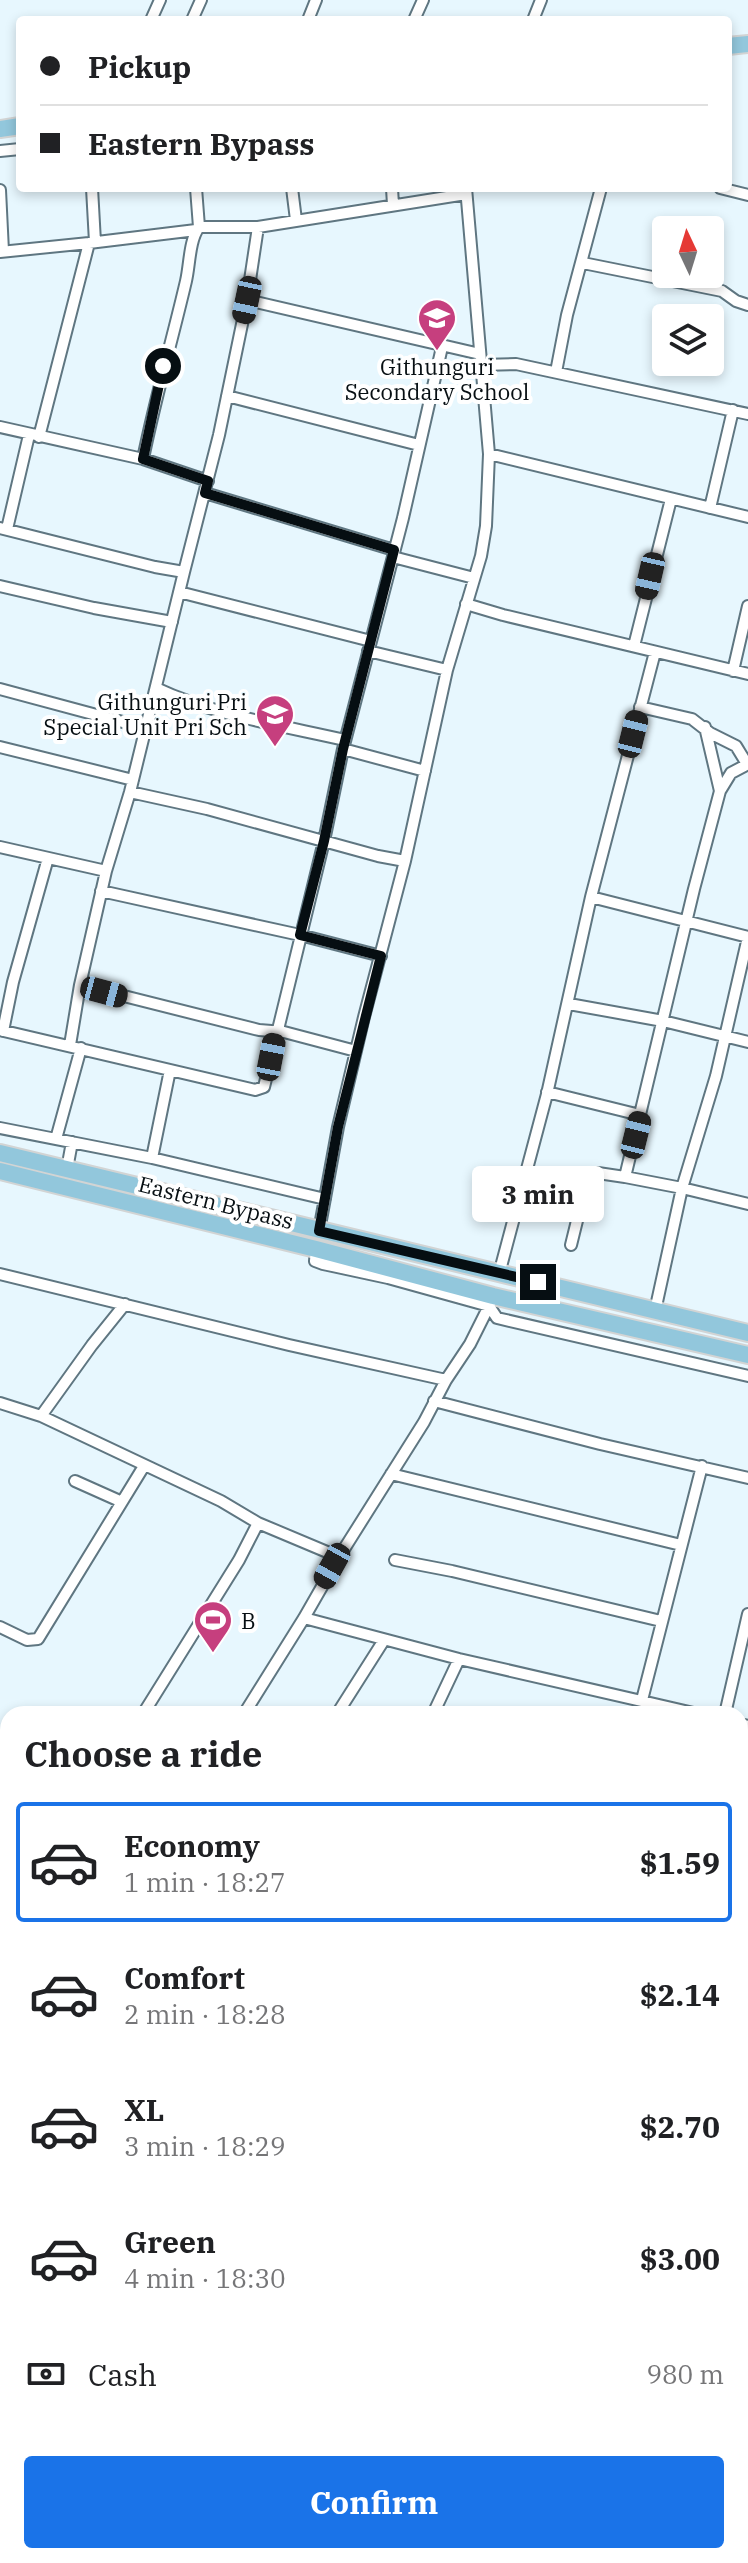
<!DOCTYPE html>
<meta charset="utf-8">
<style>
:root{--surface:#fff;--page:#f2f2f2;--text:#202124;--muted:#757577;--line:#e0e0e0;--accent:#1a73e8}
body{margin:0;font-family:"IBM Plex Serif",serif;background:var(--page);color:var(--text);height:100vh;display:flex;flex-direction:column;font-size:30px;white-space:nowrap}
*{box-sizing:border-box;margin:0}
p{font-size:26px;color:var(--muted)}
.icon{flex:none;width:44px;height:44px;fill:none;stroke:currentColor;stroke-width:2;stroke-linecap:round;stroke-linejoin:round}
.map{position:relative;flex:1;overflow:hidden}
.details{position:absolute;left:0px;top:1706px;width:748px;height:858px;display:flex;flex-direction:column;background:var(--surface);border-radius:24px 24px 0 0;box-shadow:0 4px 12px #0003}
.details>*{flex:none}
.guide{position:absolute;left:16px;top:16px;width:716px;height:176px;border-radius:8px;box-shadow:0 4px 12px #0003;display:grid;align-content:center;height:176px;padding:0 24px;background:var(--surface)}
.needle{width:52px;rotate:356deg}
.tools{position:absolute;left:652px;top:216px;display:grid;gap:16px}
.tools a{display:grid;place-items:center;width:72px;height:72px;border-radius:8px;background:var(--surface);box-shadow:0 4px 12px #0003;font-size:40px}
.end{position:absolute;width:36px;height:36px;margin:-18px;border:10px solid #060e12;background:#fff;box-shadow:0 0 0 4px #fff}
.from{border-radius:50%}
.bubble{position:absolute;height:56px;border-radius:8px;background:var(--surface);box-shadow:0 4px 12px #0003;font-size:26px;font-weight:700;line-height:56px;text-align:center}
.car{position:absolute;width:24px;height:48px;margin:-24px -12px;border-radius:10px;box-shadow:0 0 6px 2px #0007;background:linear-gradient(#222 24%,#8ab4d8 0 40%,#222 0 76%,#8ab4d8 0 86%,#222 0)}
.guide b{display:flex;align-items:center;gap:28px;height:76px;font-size:30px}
.guide b+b{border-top:2px solid var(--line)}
.guide i{width:20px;height:20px;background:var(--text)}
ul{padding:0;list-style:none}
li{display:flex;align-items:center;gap:24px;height:120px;margin:0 16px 12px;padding:0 8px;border:4px solid transparent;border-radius:8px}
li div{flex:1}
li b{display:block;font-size:30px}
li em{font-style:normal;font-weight:700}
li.active{border-color:var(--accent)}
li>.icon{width:72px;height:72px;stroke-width:1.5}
h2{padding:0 24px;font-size:36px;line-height:96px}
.pay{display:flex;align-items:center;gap:20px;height:88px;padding:0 24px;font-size:30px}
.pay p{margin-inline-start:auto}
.button{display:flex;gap:16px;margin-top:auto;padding:16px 24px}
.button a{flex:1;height:92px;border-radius:8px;background:var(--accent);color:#fff;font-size:32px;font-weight:700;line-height:92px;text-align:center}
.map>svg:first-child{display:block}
</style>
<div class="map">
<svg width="748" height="2563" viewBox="0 0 748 2563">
<rect width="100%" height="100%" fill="#e7f7fe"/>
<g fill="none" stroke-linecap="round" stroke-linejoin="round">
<path stroke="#88adbe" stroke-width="3" d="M0,2002L8,2006"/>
<g stroke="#5f7681" stroke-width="14">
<path id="minor" d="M151,20L160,0
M192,20L201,0
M308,20L316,0
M414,20L423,0
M533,20L541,0
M0,151L20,149
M92,188L95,242
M196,188L199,227
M292,188L296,220
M392,188L393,205
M720,188L748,195
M0,190L3,251
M0,252L89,243
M583,263L722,291L736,301L748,305
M247,300L480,354
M481,365L516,364L748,414
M556,372L567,315L601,188
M227,396L419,445
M0,427L143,459L208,481
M39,437L89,243L196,230
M489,454L748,517
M143,459C155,399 172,341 186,281C190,264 189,241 199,227H258L466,194
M205,493L394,550
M710,508L733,410
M0,528L155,567L184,572L219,435L247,300L258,227
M7,529L29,435
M393,557L474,578
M0,586L94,608L172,622
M179,592L371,641
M466,604L503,615L748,674
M634,646L671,499
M368,651L447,670
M733,671L748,606
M156,688C213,715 284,726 345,740
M0,689L145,728
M640,707L692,719L710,733L736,746L747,764
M705,727L720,791
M0,747L133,780
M343,749L425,771
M748,764L731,773L720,791L694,889L625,1177L682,1188L748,1204
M130,792L207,809L378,856L405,861
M0,847L106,871
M101,891L300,935L381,956
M591,897L748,937
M80,985L259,1030L284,1032L356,1051
M569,1004L663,1021L748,1042
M0,1030L255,1090L264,1087L324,841L343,749L403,518L442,347
M3,1031L13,982L48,858
M70,1045L80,985L106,871L130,792L184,572
M170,1070L152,1158L325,1199
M547,1092L640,1115
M0,1128L152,1158
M56,1139L81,1048
M67,1169L72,1142
M319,1231L338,1127L364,1017L405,861L447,670L481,556L486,526L489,454L466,188
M571,1245L587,1180L591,1174L598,1173L625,1177
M0,1274L289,1345L446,1380L470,1344L489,1306L388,1278L323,1264L315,1261L316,1249
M499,1274L547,1094L591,897L655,652
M491,1301L489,1306L497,1318L748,1376
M655,1311L682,1188L716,1076L748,937
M434,1401L600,1444L748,1478
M0,1403L41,1416L92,1345L125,1304
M41,1416L221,1501L258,1523L339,1557L424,1422L446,1380
M391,1474L681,1545
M75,1481L122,1502
M395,1560L452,1571L661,1621
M304,1618L459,1659L698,1714
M0,1627L27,1640L38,1639L144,1466
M642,1700L702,1466
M143,1714L239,1560L258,1523
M244,1714L304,1618L339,1557
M337,1714L384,1640
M433,1714L459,1659
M725,1714L748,1614
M740,1724L748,1726
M0,1764L8,1768
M740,1815L748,1817
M0,1893L8,1897
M740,1895L748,1897
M740,1977L748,1979
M740,2060L748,2062
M740,2141L748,2144
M740,2224L748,2226
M0,2255L8,2244
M740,2307L748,2309
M0,2344L8,2348
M740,2395L748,2388
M0,2430L8,2434
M0,2495L8,2498
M740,2506L748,2498
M12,2556L27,2563
M132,2556L151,2563
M641,2556L644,2563
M190,2563L194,2556
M285,2563L290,2556
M685,2563L691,2556"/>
</g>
<g stroke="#d2d4d4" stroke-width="20">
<path id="primary" d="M728,46L748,44
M0,129L20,126
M0,1153L748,1333
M0,1171L316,1249L493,1296L748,1355"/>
</g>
<use href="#minor" stroke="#fff" stroke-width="10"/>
<use href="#primary" stroke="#92c7dc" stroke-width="16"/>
</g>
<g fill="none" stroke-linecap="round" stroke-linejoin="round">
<path stroke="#060e12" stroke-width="10" d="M163,366L143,459L208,481L205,493L394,550L343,749L324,841L300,935L381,956L338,1127L319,1231L538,1282"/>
</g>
<defs>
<g id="school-pin" transform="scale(2)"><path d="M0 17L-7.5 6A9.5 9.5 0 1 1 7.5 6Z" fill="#c63f7e" stroke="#fff"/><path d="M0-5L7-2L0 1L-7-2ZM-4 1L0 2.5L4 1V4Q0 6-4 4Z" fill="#fff"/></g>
<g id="stadium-pin" transform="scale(2)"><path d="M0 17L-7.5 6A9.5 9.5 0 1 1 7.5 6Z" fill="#c63f7e" stroke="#fff"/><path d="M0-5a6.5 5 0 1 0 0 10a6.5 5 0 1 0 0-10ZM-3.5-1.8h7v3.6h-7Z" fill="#fff"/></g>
</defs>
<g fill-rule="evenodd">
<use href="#school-pin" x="437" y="318"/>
<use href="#school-pin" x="275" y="714"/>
<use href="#stadium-pin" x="213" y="1620"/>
</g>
<g text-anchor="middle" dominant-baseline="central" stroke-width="8" stroke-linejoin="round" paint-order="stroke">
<g font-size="22" fill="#060e12" stroke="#fff">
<text x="437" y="366">Githunguri<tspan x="437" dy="25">Secondary School</tspan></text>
<text x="247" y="701" text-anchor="end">Githunguri Pri<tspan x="247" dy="25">Special Unit Pri Sch</tspan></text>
<text x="241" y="1620" text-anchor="start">B</text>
</g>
<g font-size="22" fill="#060e12" stroke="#fff">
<text transform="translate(216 1202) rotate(14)">Eastern Bypass</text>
</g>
</g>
</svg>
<div class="tools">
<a><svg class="needle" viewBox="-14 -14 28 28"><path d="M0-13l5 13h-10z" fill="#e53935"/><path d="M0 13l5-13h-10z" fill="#757577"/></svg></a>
<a><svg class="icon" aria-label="layers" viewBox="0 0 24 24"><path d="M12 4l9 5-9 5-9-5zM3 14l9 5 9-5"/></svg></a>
</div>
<i class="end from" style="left:163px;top:366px"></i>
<i class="end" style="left:538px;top:1282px"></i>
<div class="bubble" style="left:472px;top:1166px;width:132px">3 min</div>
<i class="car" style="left:247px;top:300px;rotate:192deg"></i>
<i class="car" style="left:650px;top:576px;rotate:193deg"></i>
<i class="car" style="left:633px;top:734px;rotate:14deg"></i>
<i class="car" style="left:104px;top:992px;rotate:105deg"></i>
<i class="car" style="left:271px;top:1057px;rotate:11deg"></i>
<i class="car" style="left:636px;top:1135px;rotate:14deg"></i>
<i class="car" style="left:332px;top:1566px;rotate:209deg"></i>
<div class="guide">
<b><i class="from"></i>Pickup</b>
<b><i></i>Eastern Bypass</b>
</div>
<section class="details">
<h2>Choose a ride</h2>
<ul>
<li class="active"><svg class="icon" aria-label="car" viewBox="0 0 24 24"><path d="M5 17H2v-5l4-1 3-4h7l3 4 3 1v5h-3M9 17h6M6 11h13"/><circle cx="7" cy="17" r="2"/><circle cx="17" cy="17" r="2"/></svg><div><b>Economy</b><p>1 min · 18:27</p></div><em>$1.59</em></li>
<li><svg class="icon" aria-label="car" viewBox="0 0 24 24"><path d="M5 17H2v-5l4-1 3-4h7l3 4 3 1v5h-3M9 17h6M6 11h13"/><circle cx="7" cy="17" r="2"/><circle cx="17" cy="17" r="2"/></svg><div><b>Comfort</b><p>2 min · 18:28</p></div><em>$2.14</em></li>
<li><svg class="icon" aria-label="car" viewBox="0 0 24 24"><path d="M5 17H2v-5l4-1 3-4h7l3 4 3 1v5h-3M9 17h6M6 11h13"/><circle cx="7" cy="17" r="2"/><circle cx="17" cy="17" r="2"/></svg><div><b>XL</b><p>3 min · 18:29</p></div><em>$2.70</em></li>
<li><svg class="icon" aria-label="car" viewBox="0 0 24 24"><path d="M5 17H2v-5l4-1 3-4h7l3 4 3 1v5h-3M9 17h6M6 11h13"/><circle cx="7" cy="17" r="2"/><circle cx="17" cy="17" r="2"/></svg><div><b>Green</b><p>4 min · 18:30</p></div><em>$3.00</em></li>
</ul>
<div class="pay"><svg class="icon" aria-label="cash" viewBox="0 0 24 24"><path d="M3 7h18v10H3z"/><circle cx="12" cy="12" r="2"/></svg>Cash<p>980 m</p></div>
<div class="button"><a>Confirm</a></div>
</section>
</div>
